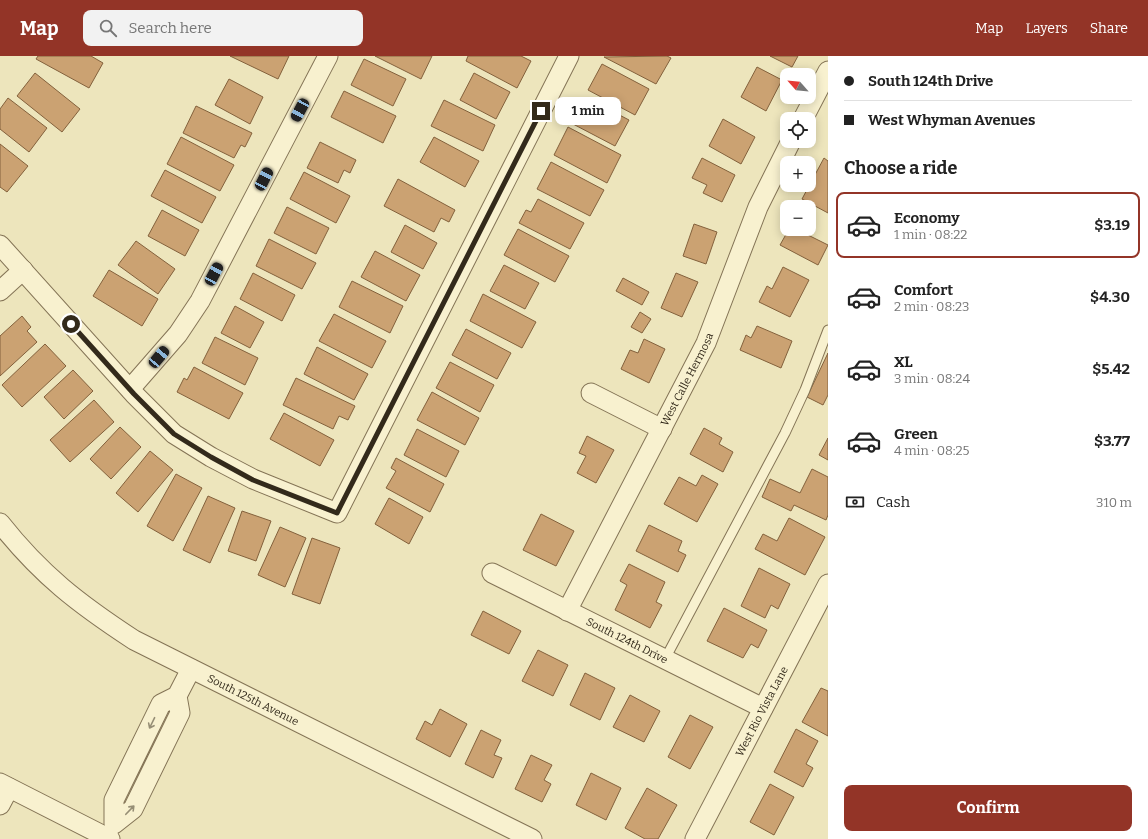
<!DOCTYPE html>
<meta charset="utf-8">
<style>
:root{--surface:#fff;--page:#f2f2f2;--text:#222;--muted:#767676;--line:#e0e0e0;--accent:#933427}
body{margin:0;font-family:Bitter,serif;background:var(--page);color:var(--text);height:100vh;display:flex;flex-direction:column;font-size:15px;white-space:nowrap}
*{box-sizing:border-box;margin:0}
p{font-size:13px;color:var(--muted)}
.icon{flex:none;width:22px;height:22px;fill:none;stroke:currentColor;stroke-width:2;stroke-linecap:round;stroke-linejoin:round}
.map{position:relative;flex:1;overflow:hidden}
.details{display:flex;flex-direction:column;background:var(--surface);width:320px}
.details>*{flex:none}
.top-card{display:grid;align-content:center;height:88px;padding:0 16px;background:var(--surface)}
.needle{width:26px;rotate:297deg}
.tools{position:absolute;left:780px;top:12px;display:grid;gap:8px}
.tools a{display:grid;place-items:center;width:36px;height:36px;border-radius:8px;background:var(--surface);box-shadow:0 2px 10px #0003;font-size:20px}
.end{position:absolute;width:18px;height:18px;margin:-9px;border:5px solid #332a1b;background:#fff;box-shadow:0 0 0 2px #fff}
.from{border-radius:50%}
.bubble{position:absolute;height:28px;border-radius:8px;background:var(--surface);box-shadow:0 2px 10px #0003;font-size:13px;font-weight:700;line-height:28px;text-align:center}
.car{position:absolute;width:12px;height:24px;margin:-12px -6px;border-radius:5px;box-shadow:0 0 3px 1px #0007;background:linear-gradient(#222 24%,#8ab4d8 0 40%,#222 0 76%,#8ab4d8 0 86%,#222 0)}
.top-card b{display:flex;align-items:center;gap:14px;height:38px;font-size:15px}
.top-card b+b{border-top:1px solid var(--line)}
.top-card i{width:10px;height:10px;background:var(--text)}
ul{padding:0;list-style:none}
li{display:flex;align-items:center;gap:12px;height:66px;margin:0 8px 6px;padding:0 8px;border:2px solid transparent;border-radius:8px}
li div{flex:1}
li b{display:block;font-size:15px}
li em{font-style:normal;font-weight:700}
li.current{border-color:var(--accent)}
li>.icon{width:36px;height:36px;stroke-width:1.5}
h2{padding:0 16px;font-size:18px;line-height:48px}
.pay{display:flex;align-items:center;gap:10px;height:44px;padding:0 16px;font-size:15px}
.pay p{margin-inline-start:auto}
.cta{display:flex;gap:8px;margin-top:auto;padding:8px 16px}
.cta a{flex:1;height:46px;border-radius:8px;background:var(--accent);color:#fff;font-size:16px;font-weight:700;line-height:46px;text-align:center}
header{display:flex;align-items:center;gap:24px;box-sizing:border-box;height:56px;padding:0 20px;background:var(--accent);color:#fff}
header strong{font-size:19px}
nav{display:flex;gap:22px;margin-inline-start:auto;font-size:14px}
.search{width:280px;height:36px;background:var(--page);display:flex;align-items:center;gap:10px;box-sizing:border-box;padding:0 14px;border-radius:8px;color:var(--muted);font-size:15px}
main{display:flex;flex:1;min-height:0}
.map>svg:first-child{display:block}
</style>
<header>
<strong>Map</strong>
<div class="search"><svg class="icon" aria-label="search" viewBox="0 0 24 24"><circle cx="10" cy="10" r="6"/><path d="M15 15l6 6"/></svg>Search here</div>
<nav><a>Map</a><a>Layers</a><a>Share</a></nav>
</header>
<main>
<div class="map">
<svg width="828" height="783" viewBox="0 0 828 783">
<rect width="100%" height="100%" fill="#ede5bc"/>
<path fill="#cba272" stroke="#83613c" d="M38,0H91L103,7L89,32L36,3Z
M230,0H289L278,23Z
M375,0H432L421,23Z
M468,0H521L531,5L517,32L466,5Z
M667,0L671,2L656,28L604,1Z
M770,0H798L792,11Z
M364,3L406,23L393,50L351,29Z
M602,8L649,33L635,59L588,34Z
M757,11L782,24L766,55L741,41Z
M35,17L80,53L62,76L17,40Z
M474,17L510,36L496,63L460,44Z
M229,23L263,41L250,68L215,49Z
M344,35L396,60L383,87L331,61Z
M8,42L47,72L29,96L0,73V53Z
M587,42L629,64L615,90L573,68Z
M444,44L495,69L483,95L431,70Z
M196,50L252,77L245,91L241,89L234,102L183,77Z
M723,63L755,81L741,108L709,90Z
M568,71L621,99L607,127L554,99Z
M181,81L234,109L220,135L167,108Z
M434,81L479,105L465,131L420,106Z
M320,86L356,104L350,117L344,114L338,127L307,112Z
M0,88L28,110L7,136L0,131Z
M702,102L735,119L722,146L703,137L707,129L692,122Z
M824,102L828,105V157L802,143Z
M551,106L604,134L590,160L537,133Z
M165,114L216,141L202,167L151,140Z
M304,116L350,140L336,167L290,143Z
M398,123L455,154L449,166L441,162L434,176L384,150Z
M538,143L584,167L570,193L519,167L526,154L531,156Z
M287,151L329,172L316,198L274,177Z
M162,154L199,174L185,200L148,180Z
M809,163L813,165L809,172Z
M694,168L717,176L706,208L683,200Z
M405,169L437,187L423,213L391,196Z
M518,173L569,200L555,226L504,199Z
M789,173H809L806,178L828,189L818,209L780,189Z
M269,183L316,207L302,233L256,210Z
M136,185L175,213L158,238L118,209Z
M375,195L420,219L406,245L361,221Z
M504,209L539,227L525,253L490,235Z
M783,211L809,224L790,261L759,246L767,230L772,233Z
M109,214L158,243L142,270L93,240Z
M253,217L295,239L282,265L240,243Z
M676,217L698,226L682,261L661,252Z
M623,222L649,236L642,249L616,235Z
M352,225L403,250L390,277L339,251Z
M483,238L536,266L522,292L470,265Z
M235,250L264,266L250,292L221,277Z
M640,256L651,263L642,277L631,271Z
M334,258L386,285L372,312L319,285Z
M22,260L31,271L27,275L37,286L0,320V280Z
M757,270L792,285L781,312L740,294L746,279L751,282Z
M466,273L511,297L497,323L452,299Z
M215,281L258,302L245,329L202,307Z
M644,283L665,293L649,327L621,313L630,294L638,297Z
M45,288L66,310L22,351L2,329Z
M317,291L368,318L354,344L304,318Z
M828,297V339L823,349L807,341Z
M450,306L494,329L480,356L436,332Z
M194,311L243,337L229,363L177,336L184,322L187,324Z
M73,314L93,335L64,363L44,341Z
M296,322L355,350L348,364L339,360L333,373L283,349Z
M432,336L479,362L465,389L417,364Z
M94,344L114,366L70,406L50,384Z
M284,357L334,384L320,410L270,383Z
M120,371L141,391L111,423L90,403Z
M704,372L722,382L719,388L733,396L723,416L690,398Z
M417,373L459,395L446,421L404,399Z
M587,380L614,394L596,427L577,417L586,400L579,397Z
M828,382V404L819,399Z
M150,395L173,414L138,456L116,437Z
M396,402L444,428L430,456L386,432L396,415L391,412Z
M812,413L828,421V459L826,464L794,449L791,455L762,441L770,423L800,437Z
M176,418L202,432L173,485L147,470Z
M702,419L718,428L697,466L664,448L679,421L696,430Z
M208,440L235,452L210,507L183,494Z
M389,442L423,461L409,488L375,468Z
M242,455L271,465L256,505L228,495Z
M541,458L574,475L556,510L523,494Z
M789,462L825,481L805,519L755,493L763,478L777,485Z
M649,469L682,485L678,495L686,499L678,516L636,495Z
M280,471L306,482L285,531L258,519Z
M312,482L340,492L320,548L292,538Z
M629,508L665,526L656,546L662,549L650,572L615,554L627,529L620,525Z
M759,512L790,528L778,553L771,549L765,562L741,550Z
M724,552L767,574L758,592L751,588L743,602L707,585Z
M483,555L521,575L509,598L471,579Z
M538,594L568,609L553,640L522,625Z
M585,617L615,632L600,664L570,649Z
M821,632L828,635V680L802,666Z
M630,639L660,655L644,686L613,671Z
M440,653L467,668L450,701L416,683L425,665L432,669Z
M690,659L713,671L690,713L668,701Z
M796,673L818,685L806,708L813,712L803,731L774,716Z
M481,674L501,684L494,699L502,702L493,722L465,708Z
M531,699L552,709L544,724L551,728L542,746L515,733Z
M591,717L621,732L606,764L576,749Z
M770,728L794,741L774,779L750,766Z
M647,732L677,749L658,783H645L625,772Z"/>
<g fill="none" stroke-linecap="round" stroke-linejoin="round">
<g stroke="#847456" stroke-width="11">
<path id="service" d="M665,603L785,377L805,334L828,274"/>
</g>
<g stroke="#847456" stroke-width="21">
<g id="minor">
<path d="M803,63L828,15"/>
<path d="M0,189L134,338L174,378L211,401L253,423L337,457L569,0"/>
<path d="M0,235L23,214"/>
<path d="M130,333L178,278L200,245L328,0"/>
<path d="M591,337L662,373"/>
<path id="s1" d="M0,467C41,519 79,548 134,584L532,783"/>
<path id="s2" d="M492,517L763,652"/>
<path id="s3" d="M567,555L706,287L758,151L791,85"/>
<path d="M177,640L180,657L133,753L114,768V744L161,648L177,640L191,613"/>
<path d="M0,727L110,783"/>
<path d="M0,749L9,732"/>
<path id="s4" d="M695,783L828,528"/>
</g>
</g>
<use href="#service" stroke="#f8f1cf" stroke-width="9"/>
<use href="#minor" stroke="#f8f1cf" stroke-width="19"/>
</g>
<defs><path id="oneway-shaft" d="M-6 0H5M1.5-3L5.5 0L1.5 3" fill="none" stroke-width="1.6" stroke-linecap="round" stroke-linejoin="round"/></defs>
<g stroke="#968e75">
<use href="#oneway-shaft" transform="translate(152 667) rotate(116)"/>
<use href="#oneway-shaft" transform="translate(130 754) rotate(-46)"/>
</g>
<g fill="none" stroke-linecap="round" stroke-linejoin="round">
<path stroke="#332a1b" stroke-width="5" d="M71,268L134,338L174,378L211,401L253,424L337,457L541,55"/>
</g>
<g text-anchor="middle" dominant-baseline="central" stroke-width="4" stroke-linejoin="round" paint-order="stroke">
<g font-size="11" fill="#332a1b" stroke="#f5eecc">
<text stroke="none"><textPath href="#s3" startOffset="261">West Calle Hermosa</textPath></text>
<text stroke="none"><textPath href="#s2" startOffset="151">South 124th Drive</textPath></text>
<text stroke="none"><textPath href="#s1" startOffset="312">South 125th Avenue</textPath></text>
<text stroke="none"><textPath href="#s4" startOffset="144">West Rio Vista Lane</textPath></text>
</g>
</g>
</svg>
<div class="tools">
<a><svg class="needle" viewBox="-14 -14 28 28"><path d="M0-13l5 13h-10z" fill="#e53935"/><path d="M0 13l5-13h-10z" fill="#767676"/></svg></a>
<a><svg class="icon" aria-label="locate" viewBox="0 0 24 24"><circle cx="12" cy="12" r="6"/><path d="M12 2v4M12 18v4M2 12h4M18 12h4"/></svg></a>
<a>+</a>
<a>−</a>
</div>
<i class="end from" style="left:71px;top:268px"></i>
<i class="end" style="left:541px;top:55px"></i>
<div class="bubble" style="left:555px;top:41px;width:66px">1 min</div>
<i class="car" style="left:300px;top:54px;rotate:208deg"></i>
<i class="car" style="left:264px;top:123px;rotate:27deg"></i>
<i class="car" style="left:214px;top:218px;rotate:28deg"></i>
<i class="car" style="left:159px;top:301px;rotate:40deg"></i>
</div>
<section class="details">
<div class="top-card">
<b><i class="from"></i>South 124th Drive</b>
<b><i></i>West Whyman Avenues</b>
</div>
<h2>Choose a ride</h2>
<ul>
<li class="current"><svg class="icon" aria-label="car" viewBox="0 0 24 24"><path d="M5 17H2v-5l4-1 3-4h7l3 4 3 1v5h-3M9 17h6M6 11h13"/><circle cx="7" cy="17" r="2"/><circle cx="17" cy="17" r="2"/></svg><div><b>Economy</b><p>1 min · 08:22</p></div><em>$3.19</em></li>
<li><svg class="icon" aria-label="car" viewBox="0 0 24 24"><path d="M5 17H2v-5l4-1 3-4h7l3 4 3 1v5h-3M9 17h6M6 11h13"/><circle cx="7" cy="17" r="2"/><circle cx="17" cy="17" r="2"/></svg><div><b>Comfort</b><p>2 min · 08:23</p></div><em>$4.30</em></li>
<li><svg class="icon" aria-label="car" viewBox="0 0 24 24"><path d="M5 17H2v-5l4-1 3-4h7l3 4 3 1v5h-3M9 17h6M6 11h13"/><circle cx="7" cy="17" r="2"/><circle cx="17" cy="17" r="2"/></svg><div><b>XL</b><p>3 min · 08:24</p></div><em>$5.42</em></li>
<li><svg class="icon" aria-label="car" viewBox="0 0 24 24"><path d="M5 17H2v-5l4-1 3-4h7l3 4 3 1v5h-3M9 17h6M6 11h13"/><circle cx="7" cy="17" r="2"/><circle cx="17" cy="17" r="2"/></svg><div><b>Green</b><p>4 min · 08:25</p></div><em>$3.77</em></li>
</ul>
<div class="pay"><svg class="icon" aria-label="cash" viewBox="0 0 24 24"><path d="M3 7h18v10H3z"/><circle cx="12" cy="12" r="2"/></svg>Cash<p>310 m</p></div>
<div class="cta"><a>Confirm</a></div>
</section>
</main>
